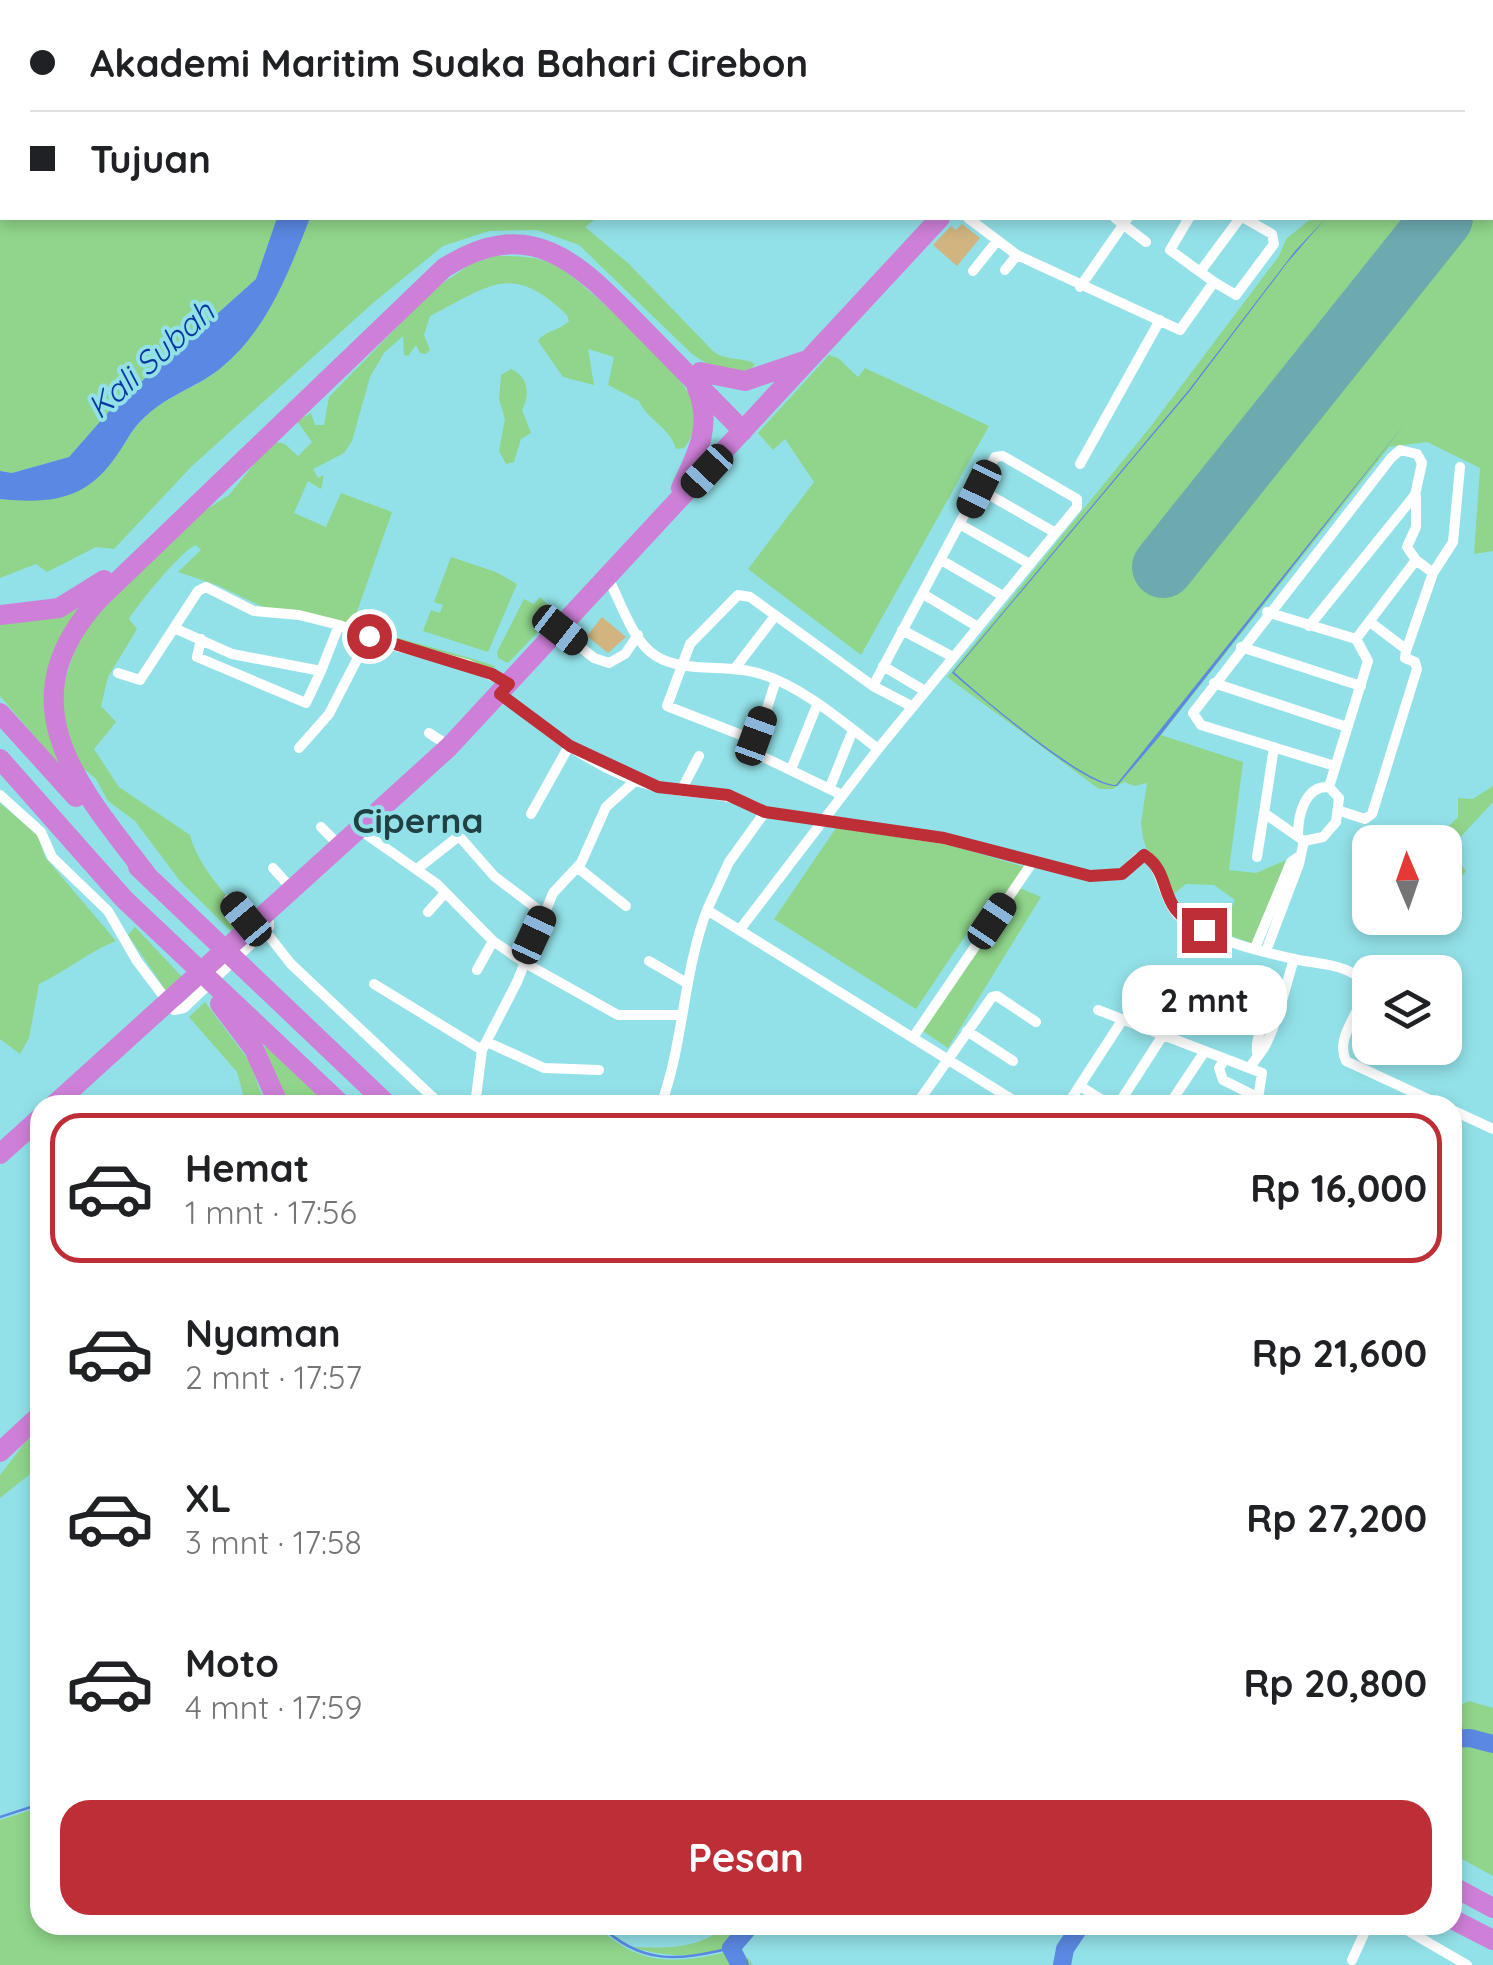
<!DOCTYPE html>
<html lang="id">
<meta charset="utf-8">
<style>
:root{--surface:#fff;--page:#f2f2f2;--text:#202124;--muted:#757577;--line:#e0e0e0;--accent:#be2e37}
body{margin:0;font-family:Quicksand,sans-serif;background:var(--page);color:var(--text);height:100vh;display:flex;flex-direction:column;font-size:38px;white-space:nowrap}
*{box-sizing:border-box;margin:0}
p{font-size:32px;color:var(--muted)}
.icon{flex:none;width:55px;height:55px;fill:none;stroke:currentColor;stroke-width:2;stroke-linecap:round;stroke-linejoin:round}
.map{position:relative;flex:1;overflow:hidden}
.drawer{position:absolute;left:30px;top:1095px;width:1432px;height:840px;display:flex;flex-direction:column;background:var(--surface);border-radius:30px;box-shadow:0 5px 15px #0003}
.drawer>*{flex:none}
.guide{position:absolute;left:0px;top:0px;width:1495px;height:220px;box-shadow:0 5px 15px #0003;display:grid;align-content:center;height:220px;padding:0 30px;background:var(--surface)}
.needle{width:65px;rotate:358deg}
.fabs{position:absolute;left:1352px;top:825px;display:grid;gap:20px}
.fabs a{display:grid;place-items:center;width:110px;height:110px;border-radius:20px;background:var(--surface);box-shadow:0 5px 15px #0003;font-size:50px}
.end{position:absolute;width:45px;height:45px;margin:-22px;border:12px solid #be2e37;background:#fff;box-shadow:0 0 0 5px #fff}
.from{border-radius:50%}
.bubble{position:absolute;height:70px;border-radius:30px;background:var(--surface);box-shadow:0 5px 15px #0003;font-size:32px;font-weight:700;line-height:70px;text-align:center}
.car{position:absolute;width:30px;height:60px;margin:-30px -15px;border-radius:12px;box-shadow:0 0 8px 2px #0007;background:linear-gradient(#222 24%,#8ab4d8 0 40%,#222 0 76%,#8ab4d8 0 86%,#222 0)}
.guide b{display:flex;align-items:center;gap:35px;height:95px;font-size:38px}
.guide b+b{border-top:2px solid var(--line)}
.guide i{width:25px;height:25px;background:var(--text)}
ul{padding:18px 0 0;list-style:none}
li{display:flex;align-items:center;gap:30px;height:150px;margin:0 20px 15px;padding:0 10px;border:5px solid transparent;border-radius:30px}
li div{flex:1}
li b{display:block;font-size:38px}
li em{font-style:normal;font-weight:700}
li.selected{border-color:var(--accent)}
li>.icon{width:90px;height:90px;stroke-width:1.5}
.cta{display:flex;gap:20px;margin-top:auto;padding:20px 30px}
.cta a{flex:1;height:115px;border-radius:30px;background:var(--accent);color:#fff;font-size:40px;font-weight:700;line-height:115px;text-align:center}
.map>svg:first-child{display:block}
</style>
<div class="map">
<svg width="1493" height="1965" viewBox="0 0 1493 1965">
<rect width="100%" height="100%" fill="#93e1e8"/>
<path fill="#90d58b" d="M0,0H311L2,2V218H277L256,279L112,408L69,457L12,473L0,471Z
M1493,188V551L1474,554L1480,468L1427,442L1389,447L1161,735L1243,762L1229,870L1256,873L1286,860L1254,944L1220,932L1235,900L1214,885L1186,884L1170,897L1160,863L1147,850L1143,838L1141,823L1147,783L1135,786L1124,782L1113,789H1099L947,677L1151,426L1279,256L1286,239L1312,218H1415L1148,553L1179,580L1469,218H1492Z
M310,218H597L585,227L628,263L713,351C726,362 742,356 755,364L748,373L718,371L692,354L579,245L537,230L489,231L443,246L373,303L192,466L114,549L96,547L47,572L36,564L0,578V499C55,501 79,502 115,457C127,442 133,427 148,414C168,396 192,389 213,374C264,337 287,273 310,218Z
M495,256C516,256 538,256 557,266C579,277 683,376 691,397C697,414 696,435 684,448L676,449C671,428 647,420 639,401L608,385L614,357L588,349L594,385L563,377L538,341C545,330 560,331 569,321L567,315C511,261 490,286 430,316L424,335L430,350L426,354L420,353L416,345L408,356L404,355L403,336L384,353L370,377L352,441L344,453L313,469L318,478L324,475L321,489L308,481L294,513L326,527L341,493L392,512L353,623C400,641 448,650 495,666L492,670L442,652L267,609L217,585L178,572L201,550L196,545C184,548 137,605 129,619L137,629L108,677L101,706L116,722L94,749L119,787L190,835C198,866 224,892 245,918L231,931L180,881L135,821L108,801L96,779L83,768L65,740L62,689L83,625L198,515L229,495L268,447L275,442L285,444L298,456L312,442L297,421L311,413L315,425H324L329,397L434,289L471,264Z
M829,355L838,358L858,377L865,368L989,426L861,655L748,569L814,482L785,439L773,450L758,433Z
M511,369C529,377 530,395 522,410L531,433L521,439L514,462L506,464L499,451L505,419L499,399L501,375Z
M451,557L496,572L517,584L488,652L423,631L431,610L440,613L443,605L434,602Z
M540,597L556,613L508,663L498,658L497,652L524,599L534,604Z
M87,598L60,642L62,768L0,696V619Z
M1493,786V802L1453,845L1452,852L1466,871L1445,899L1449,872L1442,833L1458,817V798L1473,799Z
M0,803L38,836L45,857L116,941C88,952 67,971 39,984L29,1038L20,1054L0,1039Z
M836,828L939,842L1025,867L986,925L976,920L916,1009L774,919Z
M1020,888L1041,897L948,1048L923,1031Z
M135,927L183,978L167,992L128,935Z
M205,1002L250,1062L265,1105H246L237,1072L189,1017Z
M266,1046L329,1105H287L262,1049Z
M40,1423V1466L0,1498V1475Z
M1469,1701L1493,1708V1740L1471,1734L1453,1735V1728L1463,1721L1458,1712L1460,1705Z
M1470,1742L1493,1749V1876L1453,1854V1743Z
M40,1807V1925H596C637,1965 672,1965 726,1952L735,1961L748,1958L753,1965H0V1820Z
M727,1925H744C737,1931 734,1939 729,1945C710,1962 654,1955 632,1947C668,1948 698,1950 727,1925Z"/>
<path fill="#5b88e2" d="M277,218H310C289,271 268,329 222,367C200,386 171,393 146,416C133,427 128,439 119,452C88,500 53,504 0,499V471L12,473L69,457L112,408L256,279Z
M1326,218L1287,263L1189,392L954,672C981,697 1085,785 1116,785L1407,421L1159,737L1117,786C1085,789 981,697 952,673L1188,391L1295,251Z"/>
<g fill="none" stroke-linecap="round" stroke-linejoin="round">
<path stroke="#5b88e2" stroke-width="2.5" d="M0,1817L40,1804
M600,1925C641,1965 678,1961 731,1948"/>
<path stroke="#5b88e2" stroke-width="18" d="M1452,1739L1470,1738L1493,1744
M740,1965L731,1948L751,1925
M1062,1965L1065,1949L1081,1925"/>
<path stroke="#6caab0" stroke-width="62" d="M1492,154H1493
M1163,567L1442,218"/>
</g>
<path fill="#d1b47f" d="M962,224L980,238L957,266L933,245L951,226L956,230Z
M602,617L626,637L608,653L587,636Z"/>
<g fill="none" stroke-linecap="round" stroke-linejoin="round">
<path stroke="#fff" stroke-width="10" d="M466,0V2
M486,0L493,2
M597,0L603,2
M1173,0L1175,2
M664,2V0
M799,2L800,0
M836,2L839,0
M1424,2V0
M1480,2L1481,0
M968,218L1017,255L1180,330L1214,282L1236,295L1274,244L1272,234L1244,218
M1115,218L1146,242
M1189,218L1170,250L1214,282
M1005,270L1017,255
M973,271L997,241
M1200,272L1240,218
M1080,287L1128,218
M1080,464L1160,320
M979,489L1054,532
M1416,496V527L1407,547L1416,560L1433,573
M961,525L1028,563
M941,560L1003,596
M608,578C621,602 632,641 656,656C684,674 729,663 761,674C803,687 843,722 878,749
M923,594L978,627
M1267,612L1356,639L1368,661L1329,787L1339,798L1336,822L1323,837L1304,841
M1370,622L1403,647
M339,625L321,671L232,654L174,628L198,591L206,587L254,611L299,615L339,625L395,646L467,664L509,684
M1309,626L1415,495L1422,463L1417,454L1400,450L1391,458L1193,713L1201,725L1335,766
M559,630L594,658L609,663L625,654L638,635
M902,630L953,657
M201,639L197,657L306,703L321,671
M1356,639L1416,560
M1241,647L1361,686
M883,666L925,691
M736,667L775,616
M118,673L140,680L174,628
M776,680L753,752L842,795
M1214,683L1347,727
M500,693C545,730 596,771 653,786C692,796 729,789 765,812L944,839L1091,876L1122,874L1138,858L1147,856C1165,874 1163,907 1185,921C1217,941 1258,951 1294,959C1316,964 1341,963 1360,978C1373,1007 1332,1031 1346,1061L1441,1105
M429,733L449,746
M754,740L667,706L690,644L738,595L750,597L873,686L913,707
M1274,747L1264,813L1304,841
M299,748L329,714L369,636
M792,767L817,705
M830,787L853,730
M681,791L699,756
M0,795L41,832L52,857L108,911L137,961L174,1010L184,1008L269,927L268,912
M1340,811L1365,819L1372,814L1417,669L1415,662L1405,658L1406,651L1433,573L1453,542L1460,467
M765,812L729,862L707,910L1021,1105
M531,814L569,746
M321,827L340,846
M360,830L437,884L493,941L525,963L618,1015H680
M1298,835C1298,815 1305,785 1329,787
M1257,857L1264,813
M577,867L626,906
M273,868L292,889
M417,869L459,836L494,876L544,914
M229,899L251,925
M428,912L445,893
M741,928L878,749L1077,507V499L1003,456L995,457L873,686
M265,931L291,964L441,1105
M1255,948L1291,862L1298,857
M1266,951L1299,864L1304,841
M649,961L685,982
M477,970L493,941
M374,984L482,1050
M1098,1010L1262,1073L1257,1105
M967,1031L1013,1061
M914,1036L1032,863
M487,1042L544,1068L599,1070
M1257,1053C1255,1036 1267,1010 1281,999
M1225,1059L1219,1068L1223,1080L1259,1098
M1250,1068C1255,1058 1263,1052 1267,1042C1280,1015 1285,987 1294,959
M1080,1086L1110,1105
M1073,1096L1123,1019
M1175,1097L1187,1105
M475,1105L482,1050L517,982L553,893L581,863L606,807L636,780
M661,1105C684,1042 683,973 707,910
M916,1105L992,997L997,996L1036,1022
M1118,1105L1163,1035
M1169,1105L1205,1051
M1452,1110L1493,1129
M1398,1925L1467,1965
M1352,1960L1368,1925"/>
<path stroke="#ce80d8" stroke-width="20" d="M1156,2L1159,0
M700,372L745,381L804,361
M681,488C697,455 713,425 697,388
M0,615L59,608L104,580
M0,713L76,797
M0,759L124,899L342,1105
M138,867L388,1105
M147,875C79,786 3,704 99,599L444,268C535,210 584,269 646,332C678,365 711,398 743,431
M220,1004L254,1049L279,1105
M54,1105L449,747L940,218
M0,1154L40,1118
M0,1452L40,1415
M1452,1886L1493,1908
M1452,1919L1493,1940"/>
</g>
<g fill="none" stroke-linecap="round" stroke-linejoin="round">
<path stroke="#be2e37" stroke-width="12" d="M369,636L492,674L509,684L500,694L570,746L658,787L728,795L765,812L944,838L1090,876L1122,874L1144,855C1176,876 1153,908 1204,930"/>
</g>
<g text-anchor="middle" dominant-baseline="central" stroke-width="8" stroke-linejoin="round" paint-order="stroke">
<g font-size="32" font-style="italic" fill="#0a389f" stroke="#93e1e8">
<text transform="translate(150 359) rotate(-42)">Kali Subah</text>
</g>
<g font-size="35" font-weight="bold" fill="#204043" stroke="#93e1e8">
<text x="418" y="820">Ciperna</text>
</g>
</g>
</svg>
<div class="fabs">
<a><svg class="needle" viewBox="-14 -14 28 28"><path d="M0-13l5 13h-10z" fill="#e53935"/><path d="M0 13l5-13h-10z" fill="#757577"/></svg></a>
<a><svg class="icon" aria-label="layers" viewBox="0 0 24 24"><path d="M12 4l9 5-9 5-9-5zM3 14l9 5 9-5"/></svg></a>
</div>
<i class="end from" style="left:369px;top:636px"></i>
<i class="end" style="left:1204px;top:930px"></i>
<div class="bubble" style="left:1122px;top:965px;width:165px">2 mnt</div>
<i class="car" style="left:707px;top:471px;rotate:223deg"></i>
<i class="car" style="left:979px;top:489px;rotate:206deg"></i>
<i class="car" style="left:560px;top:630px;rotate:128deg"></i>
<i class="car" style="left:756px;top:736px;rotate:20deg"></i>
<i class="car" style="left:246px;top:919px;rotate:320deg"></i>
<i class="car" style="left:992px;top:921px;rotate:34deg"></i>
<i class="car" style="left:534px;top:935px;rotate:25deg"></i>
<div class="guide">
<b><i class="from"></i>Akademi Maritim Suaka Bahari Cirebon</b>
<b><i></i>Tujuan</b>
</div>
<section class="drawer">
<ul>
<li class="selected"><svg class="icon" aria-label="car" viewBox="0 0 24 24"><path d="M5 17H2v-5l4-1 3-4h7l3 4 3 1v5h-3M9 17h6M6 11h13"/><circle cx="7" cy="17" r="2"/><circle cx="17" cy="17" r="2"/></svg><div><b>Hemat</b><p>1 mnt · 17:56</p></div><em>Rp 16,000</em></li>
<li><svg class="icon" aria-label="car" viewBox="0 0 24 24"><path d="M5 17H2v-5l4-1 3-4h7l3 4 3 1v5h-3M9 17h6M6 11h13"/><circle cx="7" cy="17" r="2"/><circle cx="17" cy="17" r="2"/></svg><div><b>Nyaman</b><p>2 mnt · 17:57</p></div><em>Rp 21,600</em></li>
<li><svg class="icon" aria-label="car" viewBox="0 0 24 24"><path d="M5 17H2v-5l4-1 3-4h7l3 4 3 1v5h-3M9 17h6M6 11h13"/><circle cx="7" cy="17" r="2"/><circle cx="17" cy="17" r="2"/></svg><div><b>XL</b><p>3 mnt · 17:58</p></div><em>Rp 27,200</em></li>
<li><svg class="icon" aria-label="car" viewBox="0 0 24 24"><path d="M5 17H2v-5l4-1 3-4h7l3 4 3 1v5h-3M9 17h6M6 11h13"/><circle cx="7" cy="17" r="2"/><circle cx="17" cy="17" r="2"/></svg><div><b>Moto</b><p>4 mnt · 17:59</p></div><em>Rp 20,800</em></li>
</ul>
<div class="cta"><a>Pesan</a></div>
</section>
</div>
